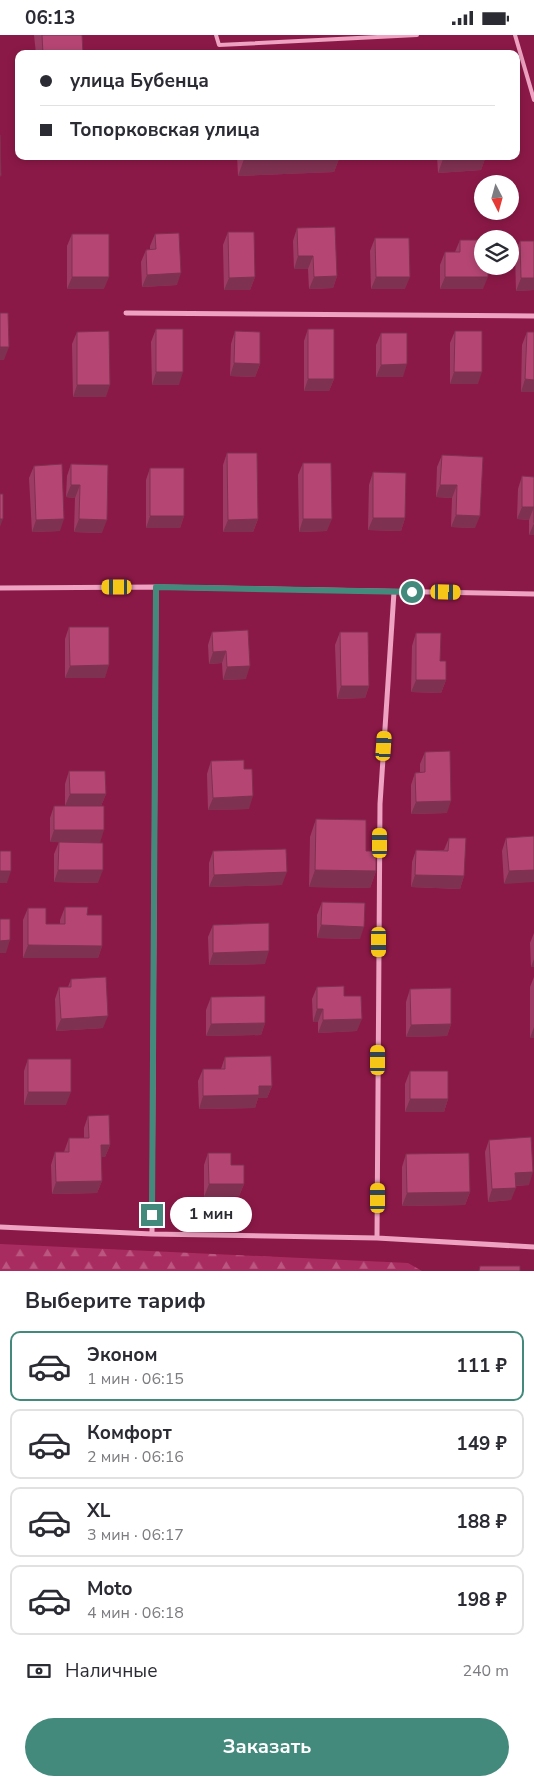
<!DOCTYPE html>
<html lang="ru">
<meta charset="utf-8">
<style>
:root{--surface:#fff;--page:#f2f2f3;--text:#2b2b33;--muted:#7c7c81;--line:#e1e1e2;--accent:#438a7d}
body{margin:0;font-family:"Nunito Sans",sans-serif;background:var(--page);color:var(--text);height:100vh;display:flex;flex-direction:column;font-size:19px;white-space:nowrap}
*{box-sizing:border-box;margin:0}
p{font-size:16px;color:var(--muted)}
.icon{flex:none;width:28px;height:28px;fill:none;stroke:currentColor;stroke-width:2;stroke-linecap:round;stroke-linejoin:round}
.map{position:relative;height:1236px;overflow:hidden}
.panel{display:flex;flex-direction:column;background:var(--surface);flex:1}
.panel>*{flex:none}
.banner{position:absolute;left:15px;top:15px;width:505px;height:110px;border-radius:10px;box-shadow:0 2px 8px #0003;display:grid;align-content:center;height:110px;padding:0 25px;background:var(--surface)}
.needle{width:32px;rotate:174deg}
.fabs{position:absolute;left:474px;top:140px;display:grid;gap:10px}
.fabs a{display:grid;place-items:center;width:45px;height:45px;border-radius:50%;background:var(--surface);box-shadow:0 2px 8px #0003;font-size:25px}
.end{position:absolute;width:22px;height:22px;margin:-11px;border:6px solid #438a7d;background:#fff;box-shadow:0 0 0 2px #fff}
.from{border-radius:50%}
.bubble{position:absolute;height:35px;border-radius:18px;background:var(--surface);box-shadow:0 2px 8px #0003;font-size:16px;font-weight:700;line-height:35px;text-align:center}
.car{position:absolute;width:15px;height:30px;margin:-15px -8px;border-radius:6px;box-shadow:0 0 4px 1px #0007;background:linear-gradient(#f5c518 24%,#345 0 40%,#f5c518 0 76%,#345 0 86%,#f5c518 0)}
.banner b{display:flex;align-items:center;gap:18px;height:48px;font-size:19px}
.banner b+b{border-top:1px solid var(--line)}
.banner i{width:12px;height:12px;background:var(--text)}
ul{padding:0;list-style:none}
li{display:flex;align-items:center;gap:15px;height:70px;margin:0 10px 8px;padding:0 15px;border:2px solid var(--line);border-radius:10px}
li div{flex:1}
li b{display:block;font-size:19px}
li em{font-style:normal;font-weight:700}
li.active{border-color:var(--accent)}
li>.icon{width:45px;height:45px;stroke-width:1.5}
h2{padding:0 25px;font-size:22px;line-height:60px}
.pay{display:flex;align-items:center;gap:12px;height:55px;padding:0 25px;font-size:19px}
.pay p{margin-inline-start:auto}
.cta{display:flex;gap:10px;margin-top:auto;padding:10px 25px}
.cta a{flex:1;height:58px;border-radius:30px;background:var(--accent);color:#fff;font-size:20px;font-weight:700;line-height:58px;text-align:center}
.status{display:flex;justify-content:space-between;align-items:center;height:35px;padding:0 25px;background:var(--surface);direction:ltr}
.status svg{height:14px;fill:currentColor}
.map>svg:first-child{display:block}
</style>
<div class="status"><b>06:13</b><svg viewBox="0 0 49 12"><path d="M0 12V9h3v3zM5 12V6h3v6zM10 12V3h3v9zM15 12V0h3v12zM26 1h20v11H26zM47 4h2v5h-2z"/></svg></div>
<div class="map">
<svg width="534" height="1236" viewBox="0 0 534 1236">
<defs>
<pattern id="forest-firs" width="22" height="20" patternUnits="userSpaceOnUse" patternTransform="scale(1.25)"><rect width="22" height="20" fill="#a92c60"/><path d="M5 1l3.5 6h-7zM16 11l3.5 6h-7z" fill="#ba5680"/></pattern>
</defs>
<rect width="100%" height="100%" fill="#8b1947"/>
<path fill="url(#forest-firs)" d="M0,1209L408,1228L422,1236H0Z"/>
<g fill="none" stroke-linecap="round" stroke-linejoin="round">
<path stroke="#eea3c2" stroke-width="4" d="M216,0L219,10L417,0
M515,0L534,65"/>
<path stroke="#eea3c2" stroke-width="5" d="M126,278L534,281
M0,553L156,552L534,559
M0,1192L152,1199L377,1203L534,1212
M152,1199L156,552
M377,1203L380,769L394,557"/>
</g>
<path fill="#9c3c64" d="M34,0H82L83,19H36Z
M237,121H340L334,137L238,141Z
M437,121H486L481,135L438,138Z
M297,193L337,241L333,253L309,254L308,234H294L293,206Z
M228,197L255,242L250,255H224L223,210Z
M72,199L104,254H67V211Z
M155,199L177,250L142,252L141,227L146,215L150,214V211Z
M375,203L405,254H371L370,216Z
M460,205L483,254H440V230L445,217H455Z
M520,206H534V255L516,256L515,218Z
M156,294L179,350H152L151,307Z
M308,294L334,344L329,356H304V306Z
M235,296L260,329L255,342L230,341L231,309Z
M455,296L478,349H450V308Z
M77,297L106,362H73L72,309Z
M527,297L534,357H521L522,310Z
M381,298L403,342H376V310Z
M227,418L258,484L253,497H223V430Z
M442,420L483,422L475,493L451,492L452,463L436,462L437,432Z
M303,428L327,496L299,497L298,440Z
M71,429L102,498L74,497L75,463L66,462L67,441Z
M34,431L60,496L32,497L29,443Z
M150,433L184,481L180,493H146V445Z
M373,437L405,483L401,496L368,495L369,450Z
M522,441L534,442V500H529V485L517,484L518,454Z
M69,592L105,643H65V604Z
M212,597L246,644L223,645L222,628L209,629L208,610Z
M340,597L369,651L365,663L337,664L335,610Z
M416,598L440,626L446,645L441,658L411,657L412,611Z
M425,717L447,778L411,779V750L415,738L420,737V729Z
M211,726L244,734L249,774L208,775L207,739Z
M69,736L106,759L101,771H81L100,808L98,848L54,847V819L59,807H50V783L54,771H65V749Z
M316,784L376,836L370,853L309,852L310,802Z
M534,801L504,849L502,816L506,803Z
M449,803L464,841L460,854L411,852L412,827L416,815H444Z
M213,816L282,850L209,852V828Z
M322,867L360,904L317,903V880Z
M65,872L87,880L102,911L98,923H23V885L28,873L46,889H60V885Z
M213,890L265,929L209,930L208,902Z
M534,898V932H531L530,908Z
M534,942V1003H530V952Z
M71,944L103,993L56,996L55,964L59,952H68Z
M317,952L344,961L357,996L318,998V987H313L312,964Z
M410,954L451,989L447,1001L406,1002V967Z
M211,962L265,988L261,1000L206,1001V975Z
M225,1022L272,1051L267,1063H258L255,1073L199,1074L198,1046L203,1034H221Z
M28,1024L66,1070H24V1036Z
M410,1036L448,1064L444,1077H405V1049Z
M88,1081L110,1110L105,1122H101L102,1146L97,1158L52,1159L51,1130L55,1117H64L69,1103H84V1093Z
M489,1105L529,1150L515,1151L511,1165L488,1167L485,1117Z
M208,1118L231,1130L244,1149L239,1161L204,1162V1130Z
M406,1119L470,1157L465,1170L402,1171V1132Z"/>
<path fill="#7f3151" d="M307,121H340L334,137L238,141L244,124Z
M444,121H486L481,135L438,138Z
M298,221H313L308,234H294Z
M181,238L177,250L142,252L147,240Z
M337,241L333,253L309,254L314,242Z
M72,242H109L104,254H67Z
M255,242L250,255H224L229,243Z
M376,242H410L405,254H371Z
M445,242H488L483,254H440Z
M521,243H534V255L516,256Z
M0,312H9L4,325H0Z
M234,328L260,329L255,342L230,341Z
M407,329L403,342H376L381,330Z
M156,337H183L179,350H152Z
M454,337H482L478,349H450Z
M308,344H334L329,356H304Z
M525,344L534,345V357H521Z
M77,350H110L106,362H73Z
M71,450H80L75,463L66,462Z
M440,450H457L452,463L436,462Z
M522,472H534L529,485L517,484Z
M456,480L480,481L475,493L451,492Z
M150,481H184L180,493H146Z
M373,483H405L401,496L368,495Z
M0,484H3L0,492Z
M64,484L60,496L32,497L36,485Z
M79,484L107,485L102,498L74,497Z
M258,484L253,497H223L228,485Z
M303,484H332L327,496L299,497Z
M534,488V500H529Z
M226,616L222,628L209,629L213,617Z
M109,630L105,643H65L70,631Z
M250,631L246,644L223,645L227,632Z
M416,645H446L441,658L411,657Z
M341,651H369L365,663L337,664Z
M70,759H106L101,771H65Z
M253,761L249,774L208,775L213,763Z
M451,766L447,778L411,779L416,767Z
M54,795H104L100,808L50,807Z
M58,835H103L98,848L54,847Z
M315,835L376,836L370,853L309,852Z
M534,835V847L504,849L509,836Z
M0,836H11L7,848H0Z
M287,837L282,850L209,852L214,840Z
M415,840L464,841L460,854L411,852Z
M321,890L364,892L360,904L317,903Z
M10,905L6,918H0V906Z
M28,910L102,911L98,923H23Z
M269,916L265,929L209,930L213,918Z
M534,924V932H531Z
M317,974H323L318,987H313Z
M108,981L103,993L56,996L61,984Z
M362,984L357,996L318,998L323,985Z
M265,988L261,1000L206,1001L211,989Z
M451,989L447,1001L406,1002L411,990Z
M534,992V1003H530Z
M259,1051H272L267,1063H258L255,1073L199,1074L203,1061Z
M28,1057H71L66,1070H24Z
M410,1064H448L444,1077H405Z
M101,1110H110L105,1122H96Z
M533,1137L529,1150L510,1151L515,1138Z
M102,1146L97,1158L52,1159L56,1147Z
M209,1149H244L239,1161L204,1162Z
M516,1153L511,1165L488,1167L492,1154Z
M470,1157L465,1170L402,1171L407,1158Z"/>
<path fill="#b54674" stroke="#7f3151" d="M42,0H82L83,19H43Z
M481,18V19H464Z
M0,100L1,141H0Z
M244,121H307L244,124Z
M335,192L337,241L314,242L313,221H298L297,193Z
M228,197H254L255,242L229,243Z
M179,198L181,238L147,240L146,215L156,214L155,199Z
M72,199H109V242H72Z
M375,203H409L410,242H376Z
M460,205H482V231H488V242H445V217H460Z
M520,206H534V243H521Z
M0,278H8L9,312H0Z
M156,294H183V337H156Z
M308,294H334V344H308Z
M109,296L110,350H77V297Z
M235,296L260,297V329L234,328Z
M455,296H482V337H454Z
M527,297H534V345L525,344Z
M381,298H407V329L381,330Z
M227,418H257L258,484L228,485Z
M442,420L483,422L480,481L456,480L457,450H440Z
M303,428H331L332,484H303Z
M62,429L64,484L36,485L34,431Z
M71,429L108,430L107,485L79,484L80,450H71Z
M150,433H184V481H150Z
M373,437L406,438L405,483H373Z
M522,441L534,442V488V472H522Z
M0,459H3V484H0Z
M69,592H109V630L70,631Z
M248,595L250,631L227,632L226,616L213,617L212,597Z
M340,597H368L369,651H341Z
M416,598H441L440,626H446V645H416Z
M450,716L451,766L416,767L415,738L425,737V717Z
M244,725V734H252L253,761L213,763L211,726Z
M69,736H105L106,759H70Z
M54,771H104V795H54Z
M316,784L366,785V816H376V836L315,835Z
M534,801V835L509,836L506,803Z
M449,803H466L464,841L415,840L416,815L448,816Z
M59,807L103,808V835H58Z
M286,814L287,837L214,840L213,816Z
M0,816H11V836H0Z
M322,867L365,868L364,892L321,890Z
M65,872H88L87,880H102V911L28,910V873H46V889H65Z
M0,884H10V905L0,906Z
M269,888V916L213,918V890Z
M106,942L108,981L61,984L59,952H71V944Z
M344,951V961H361L362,984L323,985V974H317V952Z
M451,953V989L411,990L410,954Z
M265,961V988L211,989V962Z
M271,1021L272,1051H259V1060L203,1061V1034H225V1022Z
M28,1024H71V1057H28Z
M410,1036H448V1064H410Z
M109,1080L110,1110H101L102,1146L56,1147L55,1117H69V1103H89L88,1081Z
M531,1102L533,1137L515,1138L516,1153L492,1154L489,1105Z
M208,1118H231V1130H244V1149H209Z
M469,1118L470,1157L407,1158L406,1119Z
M480,1231H520V1236H479Z"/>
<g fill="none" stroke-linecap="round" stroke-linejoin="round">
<path stroke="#438a7d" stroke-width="6" d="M152,1180L156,552L412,557"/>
</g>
</svg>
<div class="fabs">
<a><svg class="needle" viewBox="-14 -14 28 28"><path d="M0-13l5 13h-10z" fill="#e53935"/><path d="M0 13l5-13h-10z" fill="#7c7c81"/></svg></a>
<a><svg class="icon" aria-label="layers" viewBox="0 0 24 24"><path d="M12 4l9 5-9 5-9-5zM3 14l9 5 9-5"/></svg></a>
</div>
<i class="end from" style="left:412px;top:557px"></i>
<i class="end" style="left:152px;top:1180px"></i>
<div class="bubble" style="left:170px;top:1162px;width:82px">1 мин</div>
<i class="car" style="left:117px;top:552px;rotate:270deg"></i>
<i class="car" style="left:446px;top:557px;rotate:91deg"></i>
<i class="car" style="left:384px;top:711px;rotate:4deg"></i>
<i class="car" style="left:380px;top:808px;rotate:0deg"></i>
<i class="car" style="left:379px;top:907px;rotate:180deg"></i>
<i class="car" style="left:378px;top:1025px;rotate:0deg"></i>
<i class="car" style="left:378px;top:1163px;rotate:0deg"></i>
<div class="banner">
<b><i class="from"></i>улица Бубенца</b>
<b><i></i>Топорковская улица</b>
</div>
</div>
<section class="panel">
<h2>Выберите тариф</h2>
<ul>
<li class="active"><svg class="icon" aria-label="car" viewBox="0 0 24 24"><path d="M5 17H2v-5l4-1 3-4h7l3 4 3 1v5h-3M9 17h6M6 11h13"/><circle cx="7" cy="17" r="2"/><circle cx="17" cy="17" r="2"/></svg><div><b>Эконом</b><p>1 мин · 06:15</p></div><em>111 ₽</em></li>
<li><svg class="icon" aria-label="car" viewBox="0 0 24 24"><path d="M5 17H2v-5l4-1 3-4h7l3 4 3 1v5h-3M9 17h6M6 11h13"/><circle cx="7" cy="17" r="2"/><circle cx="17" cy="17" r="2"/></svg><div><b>Комфорт</b><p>2 мин · 06:16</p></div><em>149 ₽</em></li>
<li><svg class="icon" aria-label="car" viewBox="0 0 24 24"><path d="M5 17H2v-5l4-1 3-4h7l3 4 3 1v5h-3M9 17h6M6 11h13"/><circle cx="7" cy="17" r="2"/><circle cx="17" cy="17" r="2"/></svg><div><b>XL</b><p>3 мин · 06:17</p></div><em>188 ₽</em></li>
<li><svg class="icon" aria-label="car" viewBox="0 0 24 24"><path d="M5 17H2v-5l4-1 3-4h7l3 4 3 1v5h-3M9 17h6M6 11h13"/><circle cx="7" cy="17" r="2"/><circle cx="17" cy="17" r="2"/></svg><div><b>Moto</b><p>4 мин · 06:18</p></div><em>198 ₽</em></li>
</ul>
<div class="pay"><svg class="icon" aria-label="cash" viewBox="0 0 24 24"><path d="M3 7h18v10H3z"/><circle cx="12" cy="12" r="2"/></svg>Наличные<p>240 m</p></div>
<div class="cta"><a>Заказать</a></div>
</section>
